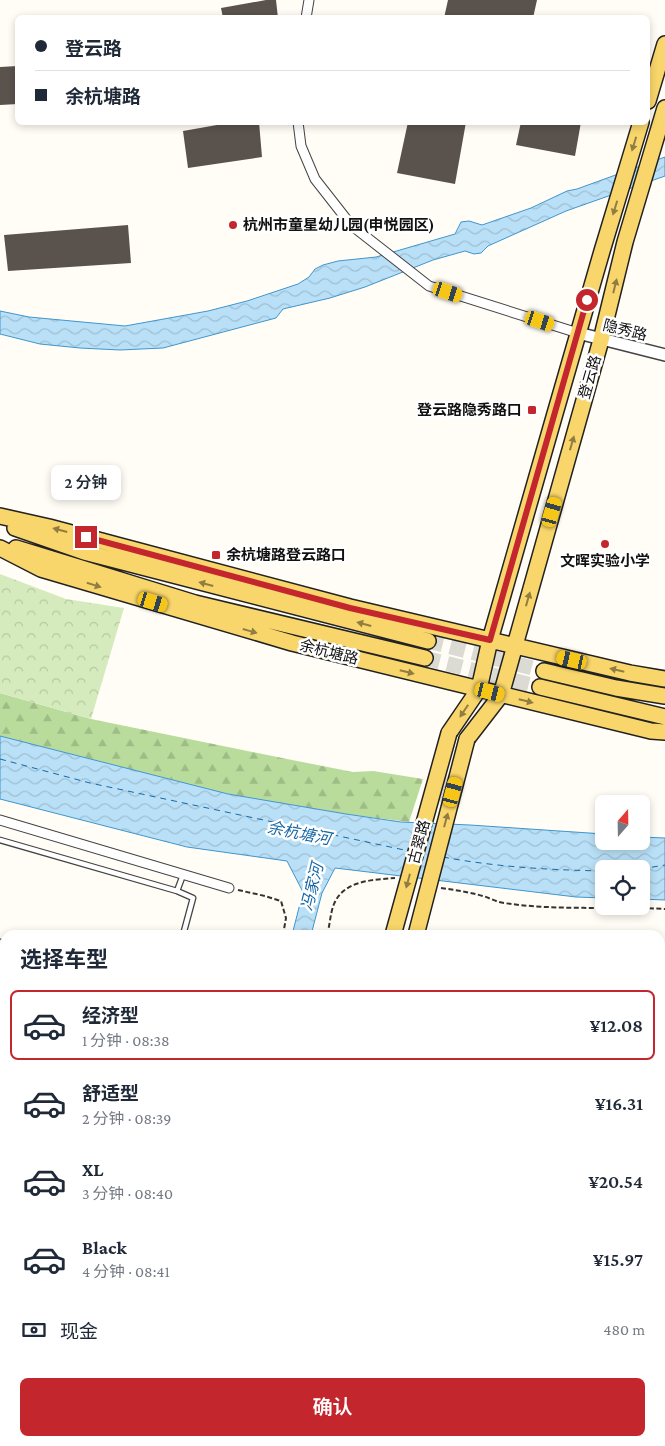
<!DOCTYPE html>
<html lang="zh">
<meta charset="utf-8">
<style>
:root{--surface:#fff;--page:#f2f2f3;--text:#1f2937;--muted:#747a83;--line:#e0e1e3;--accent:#c4262e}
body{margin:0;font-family:"Crimson Pro","Noto Sans SC",serif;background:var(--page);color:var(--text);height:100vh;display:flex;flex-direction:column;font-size:19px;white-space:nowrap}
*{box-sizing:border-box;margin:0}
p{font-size:16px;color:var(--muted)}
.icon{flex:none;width:28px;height:28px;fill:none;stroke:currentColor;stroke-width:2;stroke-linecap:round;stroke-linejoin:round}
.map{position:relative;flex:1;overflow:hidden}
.side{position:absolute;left:0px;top:930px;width:665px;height:516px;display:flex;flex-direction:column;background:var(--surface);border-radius:15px 15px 0 0;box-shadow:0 2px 8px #0003}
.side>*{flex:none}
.top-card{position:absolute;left:15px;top:15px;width:635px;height:110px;border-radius:8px;box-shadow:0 2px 8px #0003;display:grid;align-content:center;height:110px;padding:0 20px;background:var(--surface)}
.needle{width:32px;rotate:20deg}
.tools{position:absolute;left:595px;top:795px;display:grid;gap:10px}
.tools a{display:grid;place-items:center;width:55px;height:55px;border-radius:8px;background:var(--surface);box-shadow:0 2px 8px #0003;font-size:25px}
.end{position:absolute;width:22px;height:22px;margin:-11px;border:6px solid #c4262e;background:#fff;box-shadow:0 0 0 2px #fff}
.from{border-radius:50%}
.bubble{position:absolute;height:35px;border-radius:8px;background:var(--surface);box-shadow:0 2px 8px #0003;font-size:16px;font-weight:600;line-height:35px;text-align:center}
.car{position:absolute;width:15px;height:30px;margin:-15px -8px;border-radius:6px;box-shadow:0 0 4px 1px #0007;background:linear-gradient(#f5c518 24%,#345 0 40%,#f5c518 0 76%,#345 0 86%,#f5c518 0)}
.top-card b{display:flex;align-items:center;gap:18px;height:48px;font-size:19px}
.top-card b+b{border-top:1px solid var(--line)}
.top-card i{width:12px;height:12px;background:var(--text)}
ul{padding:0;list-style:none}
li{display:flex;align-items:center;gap:15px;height:70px;margin:0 10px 8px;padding:0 10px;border:2px solid transparent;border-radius:8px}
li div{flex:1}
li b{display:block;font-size:19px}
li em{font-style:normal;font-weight:600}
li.active{border-color:var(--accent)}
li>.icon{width:45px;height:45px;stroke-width:1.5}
h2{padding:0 20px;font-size:22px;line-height:60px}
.pay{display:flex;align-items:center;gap:12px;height:55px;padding:0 20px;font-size:19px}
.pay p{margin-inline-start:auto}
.primary-button{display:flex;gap:10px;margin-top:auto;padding:10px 20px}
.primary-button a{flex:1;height:58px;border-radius:8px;background:var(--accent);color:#fff;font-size:20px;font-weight:600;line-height:58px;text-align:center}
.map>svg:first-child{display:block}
</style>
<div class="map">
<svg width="665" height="1446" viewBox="0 0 665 1446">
<defs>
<pattern id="industrial-grid" width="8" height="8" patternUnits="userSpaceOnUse" patternTransform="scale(1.25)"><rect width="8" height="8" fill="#eee6ef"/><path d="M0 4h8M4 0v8" fill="none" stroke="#cbc4cc"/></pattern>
<pattern id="forest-firs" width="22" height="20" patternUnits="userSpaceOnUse" patternTransform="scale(1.25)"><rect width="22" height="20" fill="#b9dc9c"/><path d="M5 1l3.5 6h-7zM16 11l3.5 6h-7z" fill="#9ebc85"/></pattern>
<pattern id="park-crowns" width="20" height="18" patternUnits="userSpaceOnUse" patternTransform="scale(1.25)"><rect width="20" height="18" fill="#d5ebbd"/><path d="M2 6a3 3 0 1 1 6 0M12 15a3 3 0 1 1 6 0" fill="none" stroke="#b6c8a1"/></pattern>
<pattern id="water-waves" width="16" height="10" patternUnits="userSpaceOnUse" patternTransform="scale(1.25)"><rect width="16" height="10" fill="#b9e0f7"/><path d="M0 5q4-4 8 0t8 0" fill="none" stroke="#9ebfd3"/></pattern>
</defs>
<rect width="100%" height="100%" fill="#fffdf5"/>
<path fill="url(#industrial-grid)" d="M5,1098V1422L0,1421V1116Z
M70,1441H122L121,1446H86Z"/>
<path fill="url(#forest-firs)" d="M0,693L91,719L287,759L353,772L373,771L423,779L409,822L346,814L228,794L0,736Z"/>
<path fill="url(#park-crowns)" d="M0,574L66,599L124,608L91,719L0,693Z"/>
<path fill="url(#water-waves)" stroke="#3f96cf" d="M665,157V176L566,211L488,246L481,253L474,254L465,251L433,260L365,287L330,298L283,309L276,318L163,348L120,350L80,348L40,344L0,334V311L29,317L125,326L208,311L247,301L298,284L309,277L315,269L323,265L338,261L376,257L455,234L461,222L469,221L482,225L531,208L567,191L577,189Z
M0,736L228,794L346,814L401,822L470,825L604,834V841H641V837L665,838V900L641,899V869H604V898L576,897L335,868L322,893L311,935H292L303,892L287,861L187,847L0,799Z
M147,1441H172L170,1446H145Z"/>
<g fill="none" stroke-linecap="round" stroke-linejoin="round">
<path stroke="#1768a6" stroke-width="1" stroke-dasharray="6 5" stroke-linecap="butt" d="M0,759L90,783L409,851
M443,857C496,867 550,870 604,871
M641,869L665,865"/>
</g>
<path fill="#5a524d" d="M266,0H276L278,18H223L221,8Z
M448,0H537L533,18H444Z
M18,66V104L0,105V67Z
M234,122H259L262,157L188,168L183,131Z
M408,122H466L455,184L397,173Z
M521,122H581L575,156L516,145Z
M128,225L131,263L8,271L4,235Z"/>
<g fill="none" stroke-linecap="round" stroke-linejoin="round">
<path stroke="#dbdad3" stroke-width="15" stroke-dasharray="15 8" stroke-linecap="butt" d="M428,641L544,671
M425,658L540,687"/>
<g stroke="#444" stroke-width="7">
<path id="service" d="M0,840L177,891L183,875
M177,891L193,898L183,935
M0,942L5,943
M0,1126L5,1110"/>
</g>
<g stroke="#444" stroke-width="11">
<path id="minor" d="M306,18L309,0
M298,122L301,146L315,179L351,225L429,286L578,333
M0,820L229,888
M660,1155L665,1156
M0,1230L5,1232
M0,1316L5,1317
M660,1435L665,1433
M583,1441L600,1446
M629,1446L642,1441"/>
</g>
<g stroke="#444" stroke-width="14">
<path id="tertiary" d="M578,333L665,355
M0,1188L5,1190"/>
</g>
<g stroke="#222" stroke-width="18">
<path id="primary" d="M648,101L665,44
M0,516L49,527L350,607L630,673L665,679
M15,528L84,552L428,641
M0,548L41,569L292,643L651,731L665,732
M16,548L195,603L425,658
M544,671L616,688L665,696
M540,687L665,717
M449,733L479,689L490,640L554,417L602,251L641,122
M467,739L501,695L601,340L625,242L665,108
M248,1446L250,1441
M267,1446L268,1441"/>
</g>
<path stroke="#333" stroke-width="2" stroke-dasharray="5 2.5" stroke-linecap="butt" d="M441,888C455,890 469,892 483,896C490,898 496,902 504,903C557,911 612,906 665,909
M238,890L265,896L281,901L286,918L283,935
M327,935C330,925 330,914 334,904C344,880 373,880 395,878
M133,1446L135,1441"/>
<use href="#service" stroke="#fff" stroke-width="4.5"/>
<use href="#minor" stroke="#fff" stroke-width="9"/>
<use href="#tertiary" stroke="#fff" stroke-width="11"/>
<use href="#primary" stroke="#f9d66b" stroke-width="15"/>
<g stroke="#222" stroke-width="18" stroke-linecap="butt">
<path id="primary-bridge" d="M393,935L449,733
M416,935L467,739"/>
</g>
<use href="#primary-bridge" stroke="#f9d66b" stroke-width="15"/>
</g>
<defs><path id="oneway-solid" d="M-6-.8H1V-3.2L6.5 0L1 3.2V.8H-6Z" transform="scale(1.25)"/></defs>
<g fill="#917d42">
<use href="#oneway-solid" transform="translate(634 144) rotate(107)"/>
<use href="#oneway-solid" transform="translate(615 208) rotate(107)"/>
<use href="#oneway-solid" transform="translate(615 286) rotate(-76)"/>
<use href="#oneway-solid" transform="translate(572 443) rotate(-74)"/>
<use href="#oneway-solid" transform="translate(60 530) rotate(-165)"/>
<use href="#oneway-solid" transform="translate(206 584) rotate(-165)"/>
<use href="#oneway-solid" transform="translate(94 585) rotate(17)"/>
<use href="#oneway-solid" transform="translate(528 599) rotate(-74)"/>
<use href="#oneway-solid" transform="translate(364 624) rotate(-165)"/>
<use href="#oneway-solid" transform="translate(250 631) rotate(16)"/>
<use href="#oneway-solid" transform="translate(617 670) rotate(-167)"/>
<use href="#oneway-solid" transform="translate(407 672) rotate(14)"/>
<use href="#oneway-solid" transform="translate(526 701) rotate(14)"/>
<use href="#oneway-solid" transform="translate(464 711) rotate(124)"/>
<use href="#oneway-solid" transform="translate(446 820) rotate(-75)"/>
<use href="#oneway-solid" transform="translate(408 881) rotate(105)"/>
</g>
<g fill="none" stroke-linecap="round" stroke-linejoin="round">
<path stroke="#c4262e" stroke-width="6" d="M86,537L350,608L490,640L587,300"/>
</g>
<g fill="#c4262e" stroke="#fff" stroke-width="2">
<circle cx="233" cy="225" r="5"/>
<rect x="527" y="405" width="10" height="10" rx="2.5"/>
<circle cx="605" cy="544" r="5"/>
<rect x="211" y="550" width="10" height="10" rx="2.5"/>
</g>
<g text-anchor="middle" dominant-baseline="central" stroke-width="5" stroke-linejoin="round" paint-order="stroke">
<g font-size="15" font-weight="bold" fill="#111" stroke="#fff" text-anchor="start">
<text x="243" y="225">杭州市童星幼儿园(申悦园区)</text>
<text x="522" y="410" text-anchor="end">登云路隐秀路口</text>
<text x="226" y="555">余杭塘路登云路口</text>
<text x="605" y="561" text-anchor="middle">文晖实验小学</text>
</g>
<g font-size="15" fill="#111" stroke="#fff">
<text transform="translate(625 330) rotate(14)">隐秀路</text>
<text transform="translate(590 377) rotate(-74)">登云路</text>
<text transform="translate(329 652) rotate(14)">余杭塘路</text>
<text transform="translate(419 842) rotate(-75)">古翠路</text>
</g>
<g font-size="16" font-style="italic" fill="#1768a6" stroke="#fff">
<text transform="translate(299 833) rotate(11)">余杭塘河</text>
<text transform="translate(312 887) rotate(-76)">冯家河</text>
</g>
</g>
</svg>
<div class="tools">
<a><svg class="needle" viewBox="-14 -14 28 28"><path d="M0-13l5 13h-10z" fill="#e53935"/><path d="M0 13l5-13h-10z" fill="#747a83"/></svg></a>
<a><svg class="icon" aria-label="locate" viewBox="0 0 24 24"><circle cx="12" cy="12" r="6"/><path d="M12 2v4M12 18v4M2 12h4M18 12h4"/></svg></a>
</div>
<i class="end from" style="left:587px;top:300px"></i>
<i class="end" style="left:86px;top:537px"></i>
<div class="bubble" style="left:51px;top:465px;width:70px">2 分钟</div>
<i class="car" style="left:448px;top:292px;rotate:108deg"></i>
<i class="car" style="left:540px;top:321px;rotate:108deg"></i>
<i class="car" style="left:552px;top:512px;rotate:16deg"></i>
<i class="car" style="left:153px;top:602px;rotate:107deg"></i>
<i class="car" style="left:572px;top:660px;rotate:283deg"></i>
<i class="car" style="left:490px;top:692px;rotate:104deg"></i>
<i class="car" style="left:453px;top:792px;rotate:15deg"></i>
<div class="top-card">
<b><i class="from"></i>登云路</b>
<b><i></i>余杭塘路</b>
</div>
<section class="side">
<h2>选择车型</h2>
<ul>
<li class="active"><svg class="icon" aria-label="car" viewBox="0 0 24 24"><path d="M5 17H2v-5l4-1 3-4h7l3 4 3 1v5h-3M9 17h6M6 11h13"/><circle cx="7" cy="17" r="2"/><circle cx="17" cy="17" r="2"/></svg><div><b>经济型</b><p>1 分钟 · 08:38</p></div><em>¥12.08</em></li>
<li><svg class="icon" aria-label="car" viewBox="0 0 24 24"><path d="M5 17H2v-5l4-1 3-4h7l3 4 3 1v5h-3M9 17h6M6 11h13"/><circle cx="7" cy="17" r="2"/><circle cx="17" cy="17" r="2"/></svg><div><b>舒适型</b><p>2 分钟 · 08:39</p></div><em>¥16.31</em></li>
<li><svg class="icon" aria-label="car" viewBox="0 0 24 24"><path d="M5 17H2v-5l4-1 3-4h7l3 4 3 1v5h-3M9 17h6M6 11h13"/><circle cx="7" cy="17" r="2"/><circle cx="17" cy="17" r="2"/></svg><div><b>XL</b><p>3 分钟 · 08:40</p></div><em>¥20.54</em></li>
<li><svg class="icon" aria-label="car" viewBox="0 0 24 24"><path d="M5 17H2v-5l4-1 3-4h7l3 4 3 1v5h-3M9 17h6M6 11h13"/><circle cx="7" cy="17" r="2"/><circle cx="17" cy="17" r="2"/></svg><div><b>Black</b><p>4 分钟 · 08:41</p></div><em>¥15.97</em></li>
</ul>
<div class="pay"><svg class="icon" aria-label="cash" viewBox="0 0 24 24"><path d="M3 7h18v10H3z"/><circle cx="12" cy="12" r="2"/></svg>现金<p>480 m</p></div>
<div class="primary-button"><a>确认</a></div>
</section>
</div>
